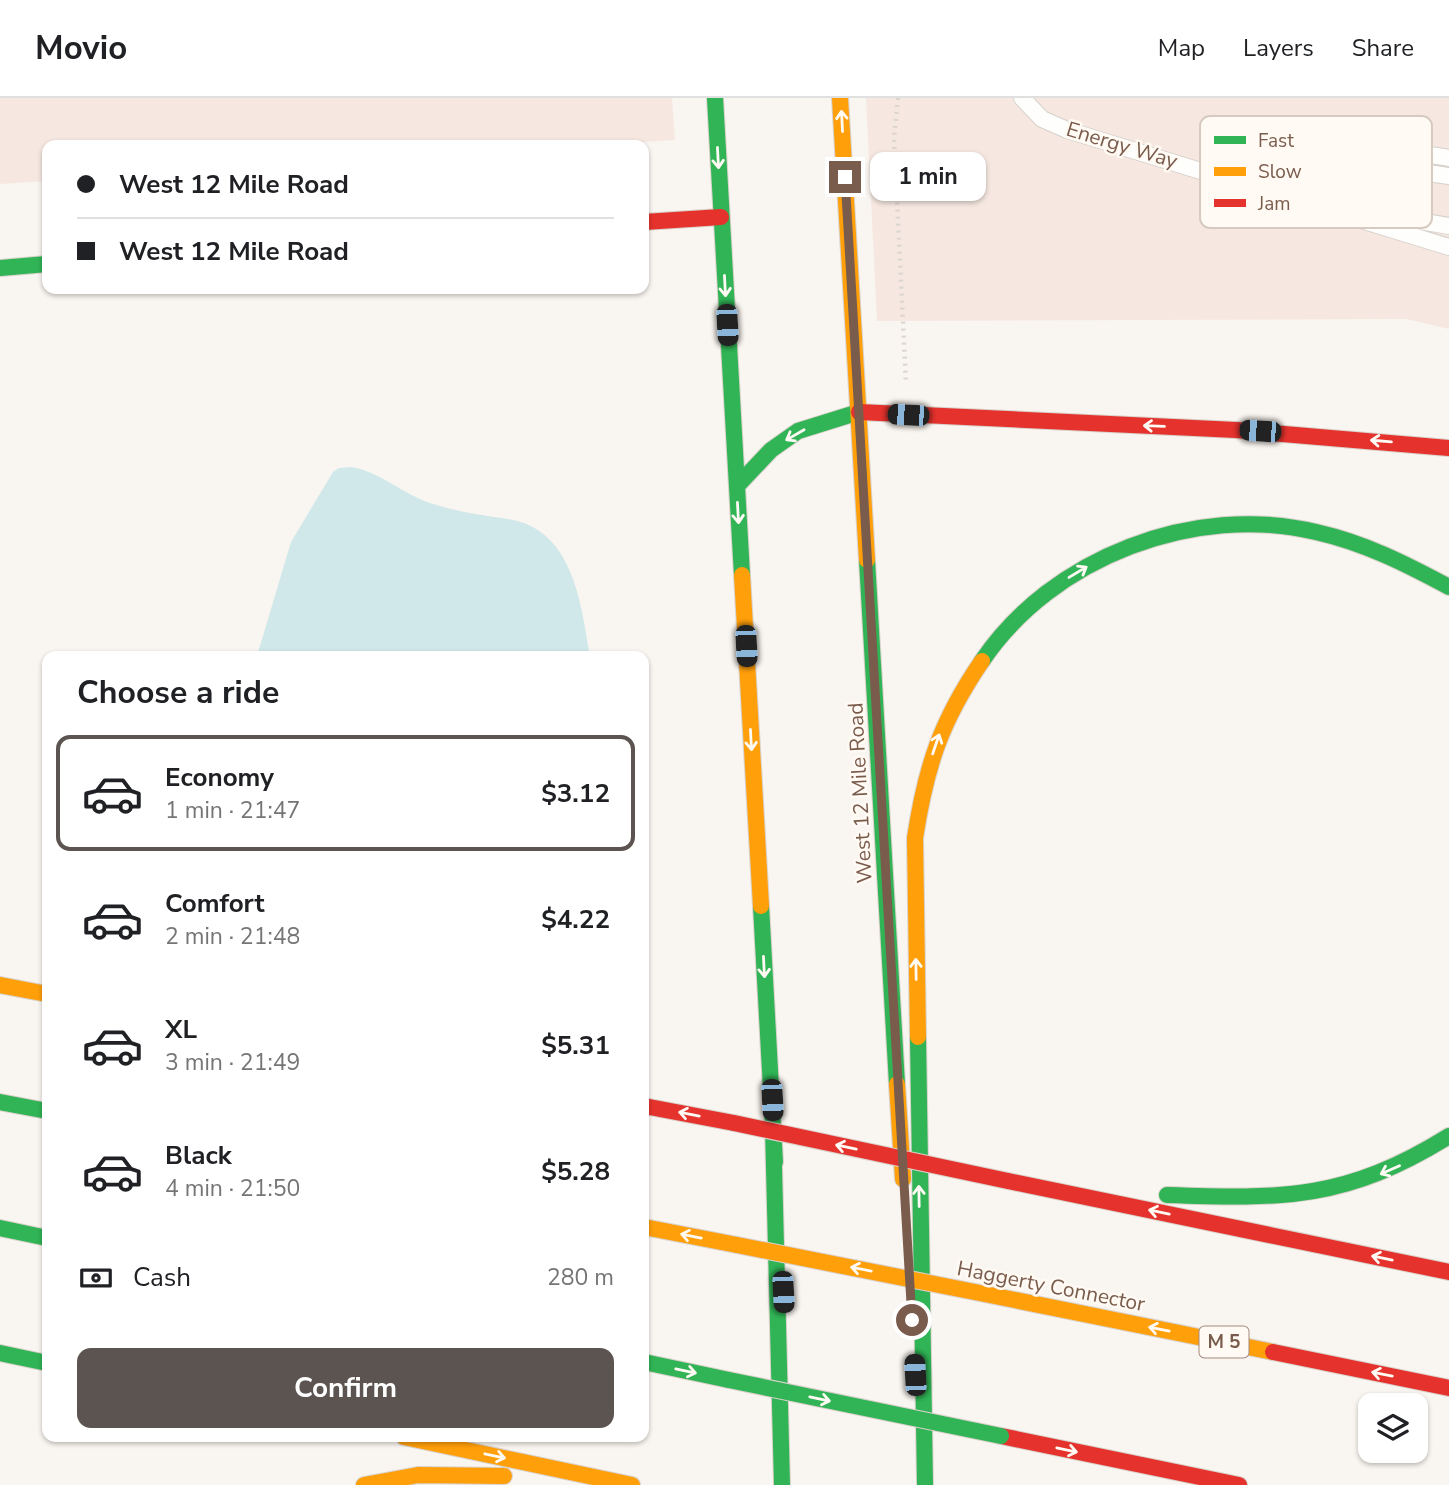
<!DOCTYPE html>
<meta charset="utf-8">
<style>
:root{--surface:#fff;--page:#f6f6f6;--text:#202124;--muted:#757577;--line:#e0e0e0;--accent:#5c5450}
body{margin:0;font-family:"Nunito Sans",sans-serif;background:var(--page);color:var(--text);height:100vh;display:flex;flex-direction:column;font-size:26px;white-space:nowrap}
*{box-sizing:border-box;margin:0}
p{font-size:23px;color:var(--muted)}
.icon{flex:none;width:38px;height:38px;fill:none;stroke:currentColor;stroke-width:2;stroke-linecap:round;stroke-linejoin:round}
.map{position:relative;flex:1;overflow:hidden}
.drawer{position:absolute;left:42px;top:553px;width:607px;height:791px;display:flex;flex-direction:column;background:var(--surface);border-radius:14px;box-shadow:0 2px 5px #0004}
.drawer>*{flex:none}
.guide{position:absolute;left:42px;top:42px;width:607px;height:154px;border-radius:14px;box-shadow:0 2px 5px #0004;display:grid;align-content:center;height:154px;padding:0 35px;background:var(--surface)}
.fabs{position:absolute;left:1358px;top:1295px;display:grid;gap:14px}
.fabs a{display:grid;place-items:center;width:70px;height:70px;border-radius:14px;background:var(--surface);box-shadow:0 2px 5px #0004;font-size:35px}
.end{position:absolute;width:32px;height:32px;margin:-16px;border:9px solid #7a5c4d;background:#fff;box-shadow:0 0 0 4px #fff}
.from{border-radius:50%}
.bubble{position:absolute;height:49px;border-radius:14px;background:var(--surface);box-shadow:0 2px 5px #0004;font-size:23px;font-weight:700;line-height:49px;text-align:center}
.car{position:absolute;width:21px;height:42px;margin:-21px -10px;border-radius:9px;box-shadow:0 0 5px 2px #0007;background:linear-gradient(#222 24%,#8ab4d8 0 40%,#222 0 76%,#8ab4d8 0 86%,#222 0)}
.guide b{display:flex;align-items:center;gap:24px;height:66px;font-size:26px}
.guide b+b{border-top:2px solid var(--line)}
.guide i{width:18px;height:18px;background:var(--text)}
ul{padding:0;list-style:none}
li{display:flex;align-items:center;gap:21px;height:116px;margin:0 14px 10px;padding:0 21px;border:4px solid transparent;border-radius:14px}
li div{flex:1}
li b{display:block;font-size:26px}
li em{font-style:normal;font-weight:700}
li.on{border-color:var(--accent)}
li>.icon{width:63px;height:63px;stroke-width:1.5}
h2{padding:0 35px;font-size:32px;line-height:84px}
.pay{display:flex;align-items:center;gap:18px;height:77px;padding:0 35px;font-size:26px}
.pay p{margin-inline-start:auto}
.action{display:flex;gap:14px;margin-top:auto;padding:14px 35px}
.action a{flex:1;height:80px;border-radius:14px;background:var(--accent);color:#fff;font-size:28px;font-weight:700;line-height:80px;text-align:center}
header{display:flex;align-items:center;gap:42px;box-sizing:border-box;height:98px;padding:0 35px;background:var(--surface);border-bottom:2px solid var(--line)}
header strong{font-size:33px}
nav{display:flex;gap:38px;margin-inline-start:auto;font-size:24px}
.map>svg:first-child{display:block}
</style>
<header>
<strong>Movio</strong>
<nav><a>Map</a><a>Layers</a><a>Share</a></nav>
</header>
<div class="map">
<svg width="1449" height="1387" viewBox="0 0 1449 1387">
<rect width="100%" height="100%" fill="#f9f5f0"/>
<path fill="#f6e8e1" d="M0,0H672L675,42L600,47H47V83L0,86Z
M866,0H1449V231L1406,221L877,223Z"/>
<path fill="#d0e8ea" d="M352,369C380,374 403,396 430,405C457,414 481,417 508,421C574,431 581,507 590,558H257L291,444L333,374L339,370Z"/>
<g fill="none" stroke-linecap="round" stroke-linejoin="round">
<g stroke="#d7d1cb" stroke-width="18">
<path id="lane" d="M1022,0L1042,21L1067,32L1449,149
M1365,66L1449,78
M1239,79C1263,78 1287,78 1310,75C1357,68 1400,49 1449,60
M1356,112L1449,128"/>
</g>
<g stroke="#d9d2cb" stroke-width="18">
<path id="fast" d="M715,0L742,477
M0,170L47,166
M737,388L771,352L798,333L859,314
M867,462L897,986
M982,563C1052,459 1195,405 1316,434C1365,445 1406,466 1449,489
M761,808L775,1064
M918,939L925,1387
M0,1004L47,1013
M773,1029L782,1387
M1167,1097C1284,1101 1346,1102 1449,1038
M0,1130L47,1140
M0,1255L47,1265
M644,1264L729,1282"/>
</g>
<g stroke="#d9d2cb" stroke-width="18">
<path id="slow" d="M840,0L867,462
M742,477L761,808
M0,887L47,896
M918,939L915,740C926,668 941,623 982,563
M897,986L903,1081
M644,1129L737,1147
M1000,1199L1273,1254
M404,1339L632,1387
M364,1387L418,1377L504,1378"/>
</g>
<g stroke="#d9d2cb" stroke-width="18">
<path id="jam" d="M644,124L721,119
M859,314L1236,332L1449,350
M644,1008L734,1025
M1008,1083L1449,1174
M1273,1254L1449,1290
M1001,1338L1239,1387"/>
</g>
<path stroke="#dcd5d0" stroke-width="4.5" stroke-dasharray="2 5" stroke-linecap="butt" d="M898,0L894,40L906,286"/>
<use href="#lane" stroke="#fefefd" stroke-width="16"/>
<use href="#fast" stroke="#30b455" stroke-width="16"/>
<use href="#slow" stroke="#ff9f0a" stroke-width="16"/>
<use href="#jam" stroke="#e5322d" stroke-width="16"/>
<g stroke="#dad1cc" stroke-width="18" stroke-linecap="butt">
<path id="fast-bridge" d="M729,1282L1001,1338"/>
</g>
<g stroke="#dad1cc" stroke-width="18" stroke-linecap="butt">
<path id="slow-bridge" d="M737,1147L1000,1199"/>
</g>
<g stroke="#dad1cc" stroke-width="18" stroke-linecap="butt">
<path id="jam-bridge" d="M734,1025L1008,1083"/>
</g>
<use href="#fast-bridge" stroke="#30b455" stroke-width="16"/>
<use href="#slow-bridge" stroke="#ff9f0a" stroke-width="16"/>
<use href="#jam-bridge" stroke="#e5322d" stroke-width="16"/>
</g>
<defs><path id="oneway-shaft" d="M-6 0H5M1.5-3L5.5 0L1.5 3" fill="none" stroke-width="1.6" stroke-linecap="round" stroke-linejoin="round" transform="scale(1.75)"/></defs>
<g stroke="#fffaf3">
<use href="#oneway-shaft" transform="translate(842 23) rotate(-93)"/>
<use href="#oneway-shaft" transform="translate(718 60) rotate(87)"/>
<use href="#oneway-shaft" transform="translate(725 188) rotate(87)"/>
<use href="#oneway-shaft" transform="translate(1154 328) rotate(-178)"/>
<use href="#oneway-shaft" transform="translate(795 337) rotate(150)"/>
<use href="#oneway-shaft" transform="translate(1381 343) rotate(-175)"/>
<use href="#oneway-shaft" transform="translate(738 415) rotate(87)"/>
<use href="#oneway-shaft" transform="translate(1078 474) rotate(-31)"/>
<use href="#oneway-shaft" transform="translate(751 642) rotate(87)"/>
<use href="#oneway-shaft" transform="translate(936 646) rotate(-71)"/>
<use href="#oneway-shaft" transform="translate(764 869) rotate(87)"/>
<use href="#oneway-shaft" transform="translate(916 871) rotate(-91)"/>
<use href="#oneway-shaft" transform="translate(689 1016) rotate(-169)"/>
<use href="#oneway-shaft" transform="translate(846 1049) rotate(-168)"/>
<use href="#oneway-shaft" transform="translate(1390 1072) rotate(156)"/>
<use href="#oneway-shaft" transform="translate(919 1098) rotate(-91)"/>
<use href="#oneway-shaft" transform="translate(1159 1114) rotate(-168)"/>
<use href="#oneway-shaft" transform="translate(691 1138) rotate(-169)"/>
<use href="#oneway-shaft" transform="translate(1382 1160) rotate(-168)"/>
<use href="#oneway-shaft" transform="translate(861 1171) rotate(-169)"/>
<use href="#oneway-shaft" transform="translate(1159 1231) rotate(-169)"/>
<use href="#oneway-shaft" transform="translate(686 1273) rotate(12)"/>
<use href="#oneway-shaft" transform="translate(1382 1276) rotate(-169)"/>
<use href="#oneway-shaft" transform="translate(820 1301) rotate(12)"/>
<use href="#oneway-shaft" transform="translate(1067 1352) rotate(12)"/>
<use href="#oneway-shaft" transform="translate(495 1358) rotate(12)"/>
</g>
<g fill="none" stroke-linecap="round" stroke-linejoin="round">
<path stroke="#7a5c4d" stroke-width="9" d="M845,79L912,1222"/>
</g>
<g text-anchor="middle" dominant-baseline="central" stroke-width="5" stroke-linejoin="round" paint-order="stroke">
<rect fill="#fffaf3" stroke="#a28b7f" stroke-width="2" x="1199.5" y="1228.5" width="49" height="31" rx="5"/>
<g font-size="19" font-weight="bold" fill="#7a5c4d">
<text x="1224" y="1244">M 5</text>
</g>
<g font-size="21" fill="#7a5c4d" stroke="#fffaf3">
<text transform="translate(1122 47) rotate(17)">Energy Way</text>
<text transform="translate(860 695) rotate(-93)">West 12 Mile Road</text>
<text transform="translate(1051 1188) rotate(11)">Haggerty Connector</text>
</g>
</g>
<rect x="1200" y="18" width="232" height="112" rx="10" fill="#fffaf3" stroke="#d7cbc1" stroke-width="2"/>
<rect x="1214" y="38" width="32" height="8" fill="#30b455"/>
<rect x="1214" y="69" width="32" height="9" fill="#ff9f0a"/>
<rect x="1214" y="101" width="32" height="8" fill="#e5322d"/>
<g font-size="19" fill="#7a5c4d">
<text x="1258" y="49">Fast</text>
<text x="1258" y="80">Slow</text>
<text x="1258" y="112">Jam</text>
</g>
</svg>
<div class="fabs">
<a><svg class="icon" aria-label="layers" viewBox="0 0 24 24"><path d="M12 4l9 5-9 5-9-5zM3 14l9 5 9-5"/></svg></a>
</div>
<i class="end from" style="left:912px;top:1222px"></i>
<i class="end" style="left:845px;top:79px"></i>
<div class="bubble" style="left:870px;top:54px;width:116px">1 min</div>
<i class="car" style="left:727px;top:227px;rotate:177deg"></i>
<i class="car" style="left:908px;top:317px;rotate:273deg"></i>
<i class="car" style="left:1260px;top:333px;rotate:274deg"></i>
<i class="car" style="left:746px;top:548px;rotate:177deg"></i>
<i class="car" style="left:772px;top:1002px;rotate:177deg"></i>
<i class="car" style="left:783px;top:1194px;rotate:177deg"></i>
<i class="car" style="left:915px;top:1277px;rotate:357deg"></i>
<div class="guide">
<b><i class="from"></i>West 12 Mile Road</b>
<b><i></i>West 12 Mile Road</b>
</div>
<section class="drawer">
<h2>Choose a ride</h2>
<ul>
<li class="on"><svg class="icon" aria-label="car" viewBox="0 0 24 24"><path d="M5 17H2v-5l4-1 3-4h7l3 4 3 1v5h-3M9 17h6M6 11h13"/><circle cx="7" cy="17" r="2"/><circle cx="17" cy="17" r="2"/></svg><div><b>Economy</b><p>1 min · 21:47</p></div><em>$3.12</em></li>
<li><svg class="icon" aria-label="car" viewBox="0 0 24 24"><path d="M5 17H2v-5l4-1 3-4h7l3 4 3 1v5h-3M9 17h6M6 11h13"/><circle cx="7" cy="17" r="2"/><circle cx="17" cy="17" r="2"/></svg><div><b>Comfort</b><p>2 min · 21:48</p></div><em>$4.22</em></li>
<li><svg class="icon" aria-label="car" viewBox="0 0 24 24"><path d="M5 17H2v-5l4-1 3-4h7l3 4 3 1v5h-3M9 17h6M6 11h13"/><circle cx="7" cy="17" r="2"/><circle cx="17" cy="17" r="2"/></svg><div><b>XL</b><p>3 min · 21:49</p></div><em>$5.31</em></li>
<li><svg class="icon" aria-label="car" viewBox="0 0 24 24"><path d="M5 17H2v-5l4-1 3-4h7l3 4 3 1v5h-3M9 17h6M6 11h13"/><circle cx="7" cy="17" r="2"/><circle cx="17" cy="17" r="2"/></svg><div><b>Black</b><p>4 min · 21:50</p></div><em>$5.28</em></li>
</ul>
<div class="pay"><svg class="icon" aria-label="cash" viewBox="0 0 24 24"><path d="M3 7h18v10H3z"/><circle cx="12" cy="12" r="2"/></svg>Cash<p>280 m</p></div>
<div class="action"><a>Confirm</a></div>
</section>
</div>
